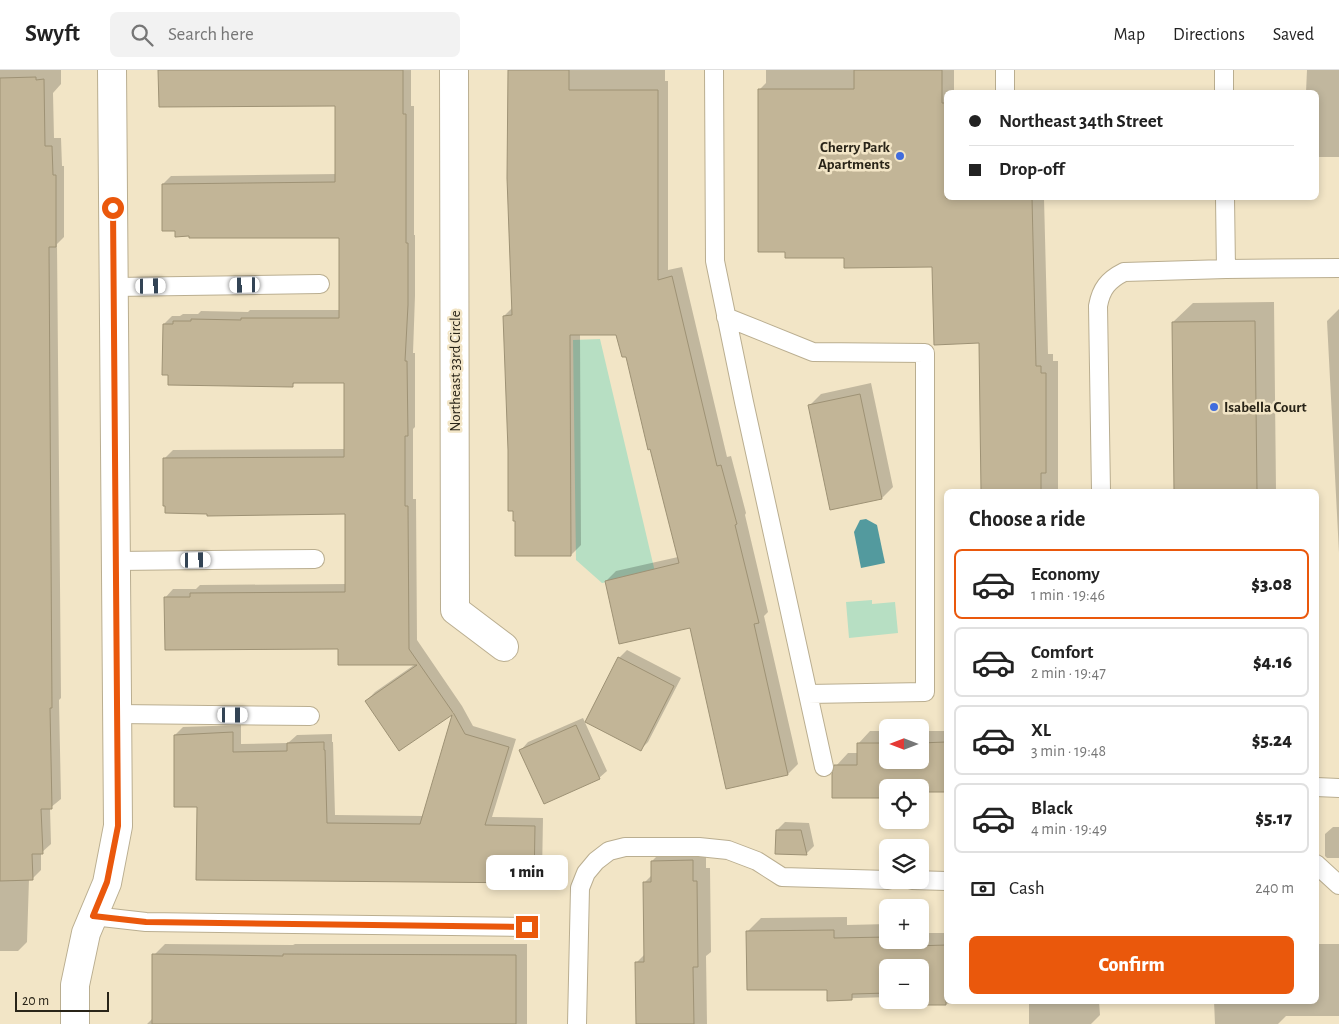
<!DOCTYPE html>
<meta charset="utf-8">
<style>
:root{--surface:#fff;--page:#f2f2f2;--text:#222;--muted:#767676;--line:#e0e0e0;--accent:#ea580c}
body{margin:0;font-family:"Alegreya Sans",sans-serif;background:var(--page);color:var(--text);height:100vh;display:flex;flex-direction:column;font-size:19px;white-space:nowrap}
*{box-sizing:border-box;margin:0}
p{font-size:16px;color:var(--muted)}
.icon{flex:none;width:28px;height:28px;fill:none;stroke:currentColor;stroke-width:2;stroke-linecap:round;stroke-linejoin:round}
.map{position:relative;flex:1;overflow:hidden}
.panel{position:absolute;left:944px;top:419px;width:375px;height:515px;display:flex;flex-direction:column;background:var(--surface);border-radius:8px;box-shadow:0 2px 8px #0003}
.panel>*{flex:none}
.guide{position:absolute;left:944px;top:20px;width:375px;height:110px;border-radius:8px;box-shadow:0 2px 8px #0003;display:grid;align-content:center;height:110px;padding:0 25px;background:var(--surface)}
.needle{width:32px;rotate:270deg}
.tools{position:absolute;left:879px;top:649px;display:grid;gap:10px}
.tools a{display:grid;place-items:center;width:50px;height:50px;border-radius:8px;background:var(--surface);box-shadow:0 2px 8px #0003;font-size:25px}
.scale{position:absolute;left:15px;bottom:12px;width:94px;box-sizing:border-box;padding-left:5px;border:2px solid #292418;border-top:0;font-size:14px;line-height:18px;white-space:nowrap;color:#292418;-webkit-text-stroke:4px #f2e5c6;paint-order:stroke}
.end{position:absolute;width:22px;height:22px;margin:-11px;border:6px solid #ea580c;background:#fff;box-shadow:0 0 0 2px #fff}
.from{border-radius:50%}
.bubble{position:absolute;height:35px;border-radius:8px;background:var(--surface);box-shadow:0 2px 8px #0003;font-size:16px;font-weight:800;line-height:35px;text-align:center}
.car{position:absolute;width:15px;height:30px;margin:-15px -8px;border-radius:6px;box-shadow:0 0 4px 1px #0007;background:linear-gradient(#fff 24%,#345 0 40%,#fff 0 76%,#345 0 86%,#fff 0)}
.guide b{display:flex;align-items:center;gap:18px;height:48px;font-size:19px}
.guide b+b{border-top:1px solid var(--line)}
.guide i{width:12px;height:12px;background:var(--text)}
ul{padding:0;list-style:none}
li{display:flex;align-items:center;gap:15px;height:70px;margin:0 10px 8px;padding:0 15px;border:2px solid var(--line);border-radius:8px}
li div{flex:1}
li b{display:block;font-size:19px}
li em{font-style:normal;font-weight:800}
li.active{border-color:var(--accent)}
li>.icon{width:45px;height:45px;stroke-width:1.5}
h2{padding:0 25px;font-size:22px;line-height:60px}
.pay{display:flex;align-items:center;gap:12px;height:55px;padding:0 25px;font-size:19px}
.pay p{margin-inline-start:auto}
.button{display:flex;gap:10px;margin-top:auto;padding:10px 25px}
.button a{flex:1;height:58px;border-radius:8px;background:var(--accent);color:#fff;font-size:20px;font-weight:800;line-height:58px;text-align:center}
header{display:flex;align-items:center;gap:30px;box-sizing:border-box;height:70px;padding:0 25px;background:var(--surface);border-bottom:1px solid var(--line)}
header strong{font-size:24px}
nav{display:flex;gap:28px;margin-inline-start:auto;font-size:18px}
.search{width:350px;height:45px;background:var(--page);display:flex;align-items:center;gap:12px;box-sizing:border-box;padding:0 18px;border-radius:8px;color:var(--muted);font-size:19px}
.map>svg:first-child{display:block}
</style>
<header>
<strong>Swyft</strong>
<div class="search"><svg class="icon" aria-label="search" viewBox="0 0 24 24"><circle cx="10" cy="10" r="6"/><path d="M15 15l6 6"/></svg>Search here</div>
<nav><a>Map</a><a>Directions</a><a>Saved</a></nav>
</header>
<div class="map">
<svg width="1339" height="954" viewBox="0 0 1339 954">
<rect width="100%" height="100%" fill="#f2e5c6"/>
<path fill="#b7dfc3" d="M600,269L655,502L602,513L576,490L573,270Z
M872,530V534L895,532L898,563L849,568L846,532Z"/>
<path fill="#539a9e" d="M866,449L877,455L885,493L861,498L854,462L860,450Z"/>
<path fill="#0003" d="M0,0H61V14L53,23L54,68H61L62,96H64V167L57,174L61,628L59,630L61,729L50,738L51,774L41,783V800L32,809H29L27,872L18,881H0Z
M159,0H411V36H414V165H415V226L413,283H415V357L413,359V429H416L417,570L462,636L473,656L516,669L492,747L543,748L542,804L533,812L198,736L175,665L183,657L241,655V674L288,673L297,665L332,664V672H333L335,745L424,746L454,642L400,679L366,631L375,622L417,593L339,578L165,528L173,519H196L200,515L347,514L346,443L165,388L173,380L345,379V312H295L292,316L164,254L172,246H180L183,244H198L201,241L248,242L250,240H340V166L190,165L176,160L163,114L171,106L337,104L336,34Z
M508,0H665V11H668V200L682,197L727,387L731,386L746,443L745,445L768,542L764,546L798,694L788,704L727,717L690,557L606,511L616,501L678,487L627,285L617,263H580L581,475L571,485L517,450L509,380L504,246L513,237L509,167Z
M766,0H954V21H977V22H946V128H1044L1048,284H1053V291H1058V421H982L981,272L933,195L845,187L759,20L766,13Z
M1307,0H1339V87H1316V22H1306Z
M1274,232L1276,421H1175L1173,252L1193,233Z
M1339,239V483L1327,251Z
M871,313L893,417L882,428L810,335L821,324Z
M627,580L681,608L648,672L641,679L587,652L619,588Z
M583,648L607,701L599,708L521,680L528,672Z
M870,661H888V690H920V661H946V721H929L923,726H920V718L836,696L848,683H858V674Z
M785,752L809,753L814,776L807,783H777V760Z
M1333,757H1339V788H1327L1325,786V764Z
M666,777H706V798H710L711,882L706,886L707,954H637L636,893L645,884L644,813L652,805V791Z
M847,847V855L888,854V870H920V854H927V863H946V931H1099L1100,945L1091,954H1029V933L909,934L910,930H920V898H888V927L828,929V918L747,862L761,848Z
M165,874L293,875L295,874H527V954H147L153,948L154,885Z
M1316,874H1339V946H1286L1278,954H1215L1214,931H1316Z"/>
<path fill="#c2b597" stroke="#9e9275" d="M158,0H403V44H406V173H408V235L405,291H407L408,366H405V436H408L409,579L454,644L465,664L509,677L485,755L535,756L534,813L196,810L197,737H174V665L233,662V682L287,681V673L324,672V680H325L327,753L420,754L452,645L399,681L365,631L417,595H338V579L165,580L164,527H190V523L345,522V444L207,446V444L165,443V436H163V388L344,387V313H293V317L168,315V305H162L163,254H173V251H191V249L241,250V248H339V168H189V166L175,167V161H162V114L335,112V36L159,37Z
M508,0H569V20H658V210L672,206L717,396L721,395L737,454L735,455L759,553L754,554L788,705L726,719L690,558L619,574L605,511L679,493L650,379L648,380L626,287H622L616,265H570L571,486H515V451H513V441H508V380L503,246L512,245L507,108Z
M854,0H942V33H946V128H1032L1036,296H1041V303H1046V403H1041V421H981L979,273L934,275L932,197L844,198V188H785V182H758V19H854Z
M36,7V10L44,9L45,76H52L53,105H56V177H49L52,638H50L52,739H41L43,784H32L33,810L0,811V8Z
M1255,251L1257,421H1174L1172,252Z
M860,324L882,429L830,440L808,335Z
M618,587L674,616L641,681L585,652Z
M576,655L600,709L544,734L519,680Z
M946,672V722H924V727L920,728V718H888V728H832V704L834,695H857V673H888V690H920V673Z
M776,760H801L807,785L775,784Z
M693,790V811H697L698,897H693L694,954H636L635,892H644L643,812H651V791Z
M834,860V868L888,867V870H914V876L946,875V935H908L909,930H920V898H888V923L852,924V930L827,931V920H747L746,861Z
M152,884L283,886V884L516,885V954H152Z"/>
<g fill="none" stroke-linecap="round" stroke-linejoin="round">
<g stroke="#baae90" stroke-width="20">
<path id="lane" d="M714,0L715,191L744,332L824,697
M1005,0V20
M1224,0V22
M1225,128L1226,199
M114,217L320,214
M726,247L813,282L925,283V622L808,624
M1101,421L1098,236C1101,219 1108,210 1124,202L1226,199L1339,198
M116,491L315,489
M117,644L310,646
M1316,717L1339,718
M1316,794L1339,815
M912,810L946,811
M93,846L146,852L527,857
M577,954L580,818L586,803L596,791L609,781L625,777H699L728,780L757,791L782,807L888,810"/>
</g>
<g stroke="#baae90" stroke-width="30">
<path id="street" d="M454,0L455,540L504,577
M75,954V915L86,863L107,813L118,756L112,0"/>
</g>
<use href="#lane" stroke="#fff" stroke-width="18"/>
<use href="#street" stroke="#fff" stroke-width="28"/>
</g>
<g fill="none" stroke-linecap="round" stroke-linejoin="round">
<path stroke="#ea580c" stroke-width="6" d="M113,138L118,756L107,812L93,846L146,852L527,857"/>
</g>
<g fill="#406cdd" stroke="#f2e5c6" stroke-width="2">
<circle cx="900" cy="86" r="5"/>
<circle cx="1214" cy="337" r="5"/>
</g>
<g text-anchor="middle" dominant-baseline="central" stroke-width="5" stroke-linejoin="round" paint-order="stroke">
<g font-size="15" font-weight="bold" fill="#292418" stroke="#f2e5c6" text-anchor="end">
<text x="890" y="77">Cherry Park<tspan x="890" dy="17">Apartments</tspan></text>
<text x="1224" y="337" text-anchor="start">Isabella Court</text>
</g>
<g font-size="15" fill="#292418" stroke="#f2e5c6">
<text transform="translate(455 301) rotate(-90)">Northeast 33rd Circle</text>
</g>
</g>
</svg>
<div class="tools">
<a><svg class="needle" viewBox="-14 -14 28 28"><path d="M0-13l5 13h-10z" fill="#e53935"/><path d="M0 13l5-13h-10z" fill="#767676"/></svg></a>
<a><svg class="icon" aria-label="locate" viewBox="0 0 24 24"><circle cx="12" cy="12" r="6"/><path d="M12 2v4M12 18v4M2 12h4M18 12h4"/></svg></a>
<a><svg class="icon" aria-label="layers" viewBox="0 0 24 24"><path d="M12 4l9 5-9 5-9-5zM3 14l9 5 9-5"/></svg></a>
<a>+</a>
<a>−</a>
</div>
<div class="scale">20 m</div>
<i class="end from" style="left:113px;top:138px"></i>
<i class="end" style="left:527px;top:857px"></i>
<div class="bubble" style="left:486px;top:785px;width:82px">1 min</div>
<i class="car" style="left:245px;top:215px;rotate:269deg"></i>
<i class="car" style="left:151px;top:216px;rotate:89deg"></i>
<i class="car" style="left:196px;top:490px;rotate:89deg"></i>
<i class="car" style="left:233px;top:645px;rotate:90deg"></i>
<div class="guide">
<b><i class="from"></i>Northeast 34th Street</b>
<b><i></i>Drop-off</b>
</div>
<section class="panel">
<h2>Choose a ride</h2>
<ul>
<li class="active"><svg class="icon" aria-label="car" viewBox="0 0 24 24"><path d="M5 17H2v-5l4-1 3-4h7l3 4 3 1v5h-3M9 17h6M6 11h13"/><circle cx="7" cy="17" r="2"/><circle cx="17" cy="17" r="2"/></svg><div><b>Economy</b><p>1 min · 19:46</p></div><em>$3.08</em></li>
<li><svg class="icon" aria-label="car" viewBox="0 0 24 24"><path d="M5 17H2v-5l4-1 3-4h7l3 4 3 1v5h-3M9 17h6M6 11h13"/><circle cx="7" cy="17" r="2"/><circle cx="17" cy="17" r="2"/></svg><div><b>Comfort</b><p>2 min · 19:47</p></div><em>$4.16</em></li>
<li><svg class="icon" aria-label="car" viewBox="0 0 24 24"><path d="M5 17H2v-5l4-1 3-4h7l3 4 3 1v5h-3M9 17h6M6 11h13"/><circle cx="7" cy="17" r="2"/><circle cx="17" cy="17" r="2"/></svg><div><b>XL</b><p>3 min · 19:48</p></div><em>$5.24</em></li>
<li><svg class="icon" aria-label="car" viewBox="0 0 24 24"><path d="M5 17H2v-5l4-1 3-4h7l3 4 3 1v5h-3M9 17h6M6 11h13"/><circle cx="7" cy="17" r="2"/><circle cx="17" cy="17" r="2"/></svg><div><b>Black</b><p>4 min · 19:49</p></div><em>$5.17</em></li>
</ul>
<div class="pay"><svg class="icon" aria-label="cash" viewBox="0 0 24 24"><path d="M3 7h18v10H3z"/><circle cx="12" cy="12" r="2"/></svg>Cash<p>240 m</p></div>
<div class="button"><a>Confirm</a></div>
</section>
</div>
